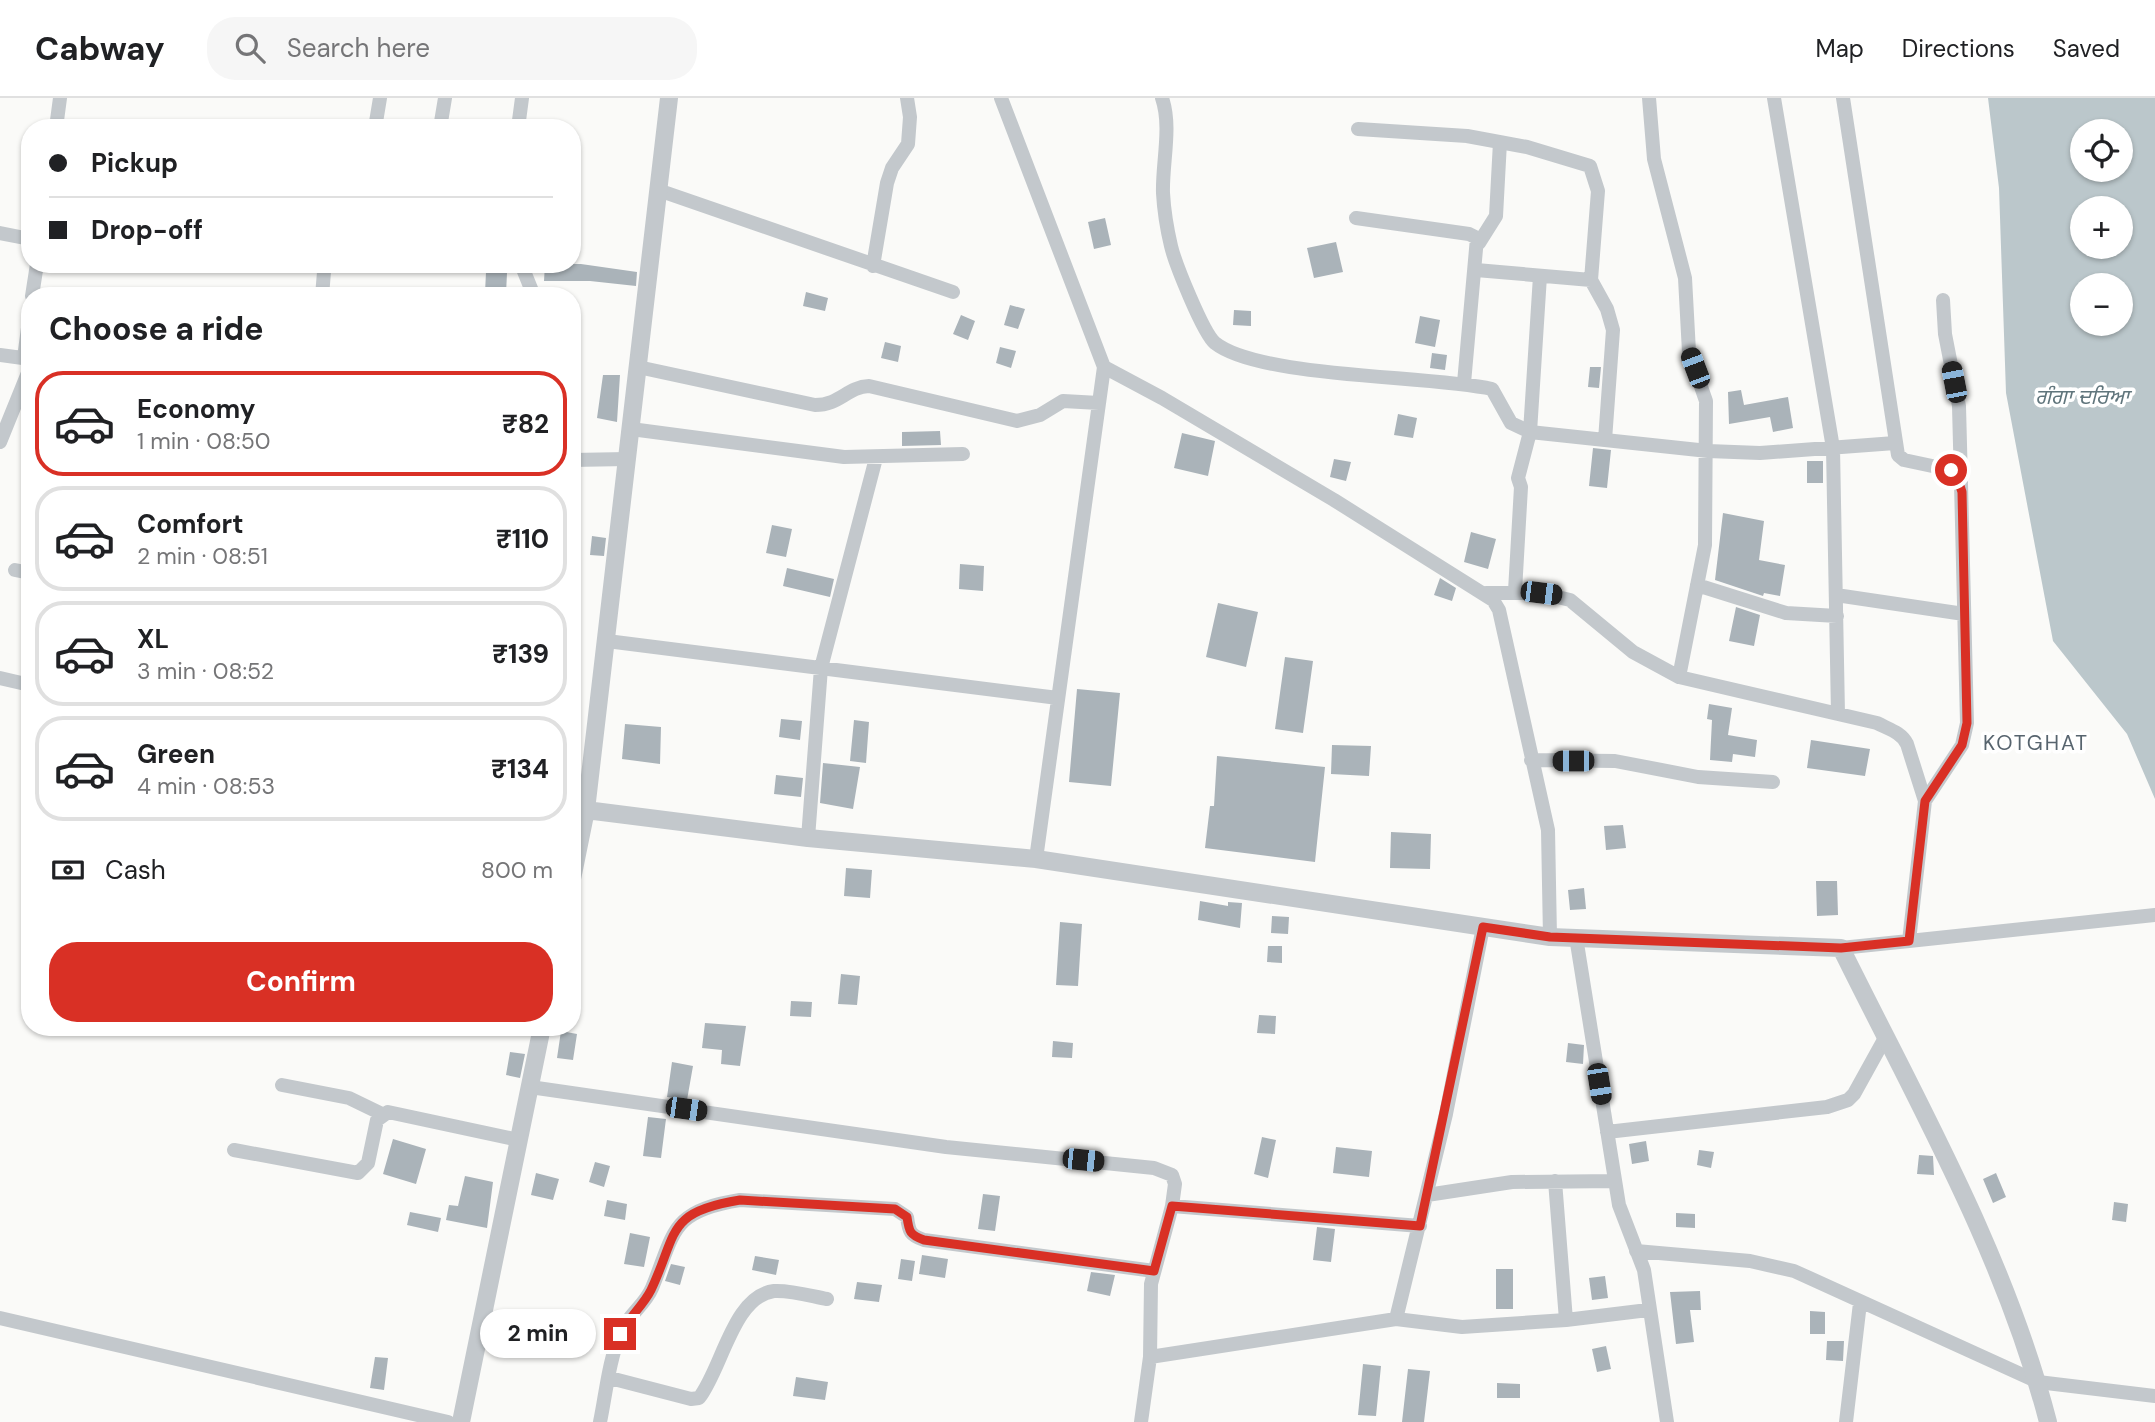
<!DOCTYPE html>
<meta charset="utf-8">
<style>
:root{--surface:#fff;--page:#f6f6f6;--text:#202124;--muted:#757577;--line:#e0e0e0;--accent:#d93025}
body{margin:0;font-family:"DM Sans","Noto Sans Gurmukhi",sans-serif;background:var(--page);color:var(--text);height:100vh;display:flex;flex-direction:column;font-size:26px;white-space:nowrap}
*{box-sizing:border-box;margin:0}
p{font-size:23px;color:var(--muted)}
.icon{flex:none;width:38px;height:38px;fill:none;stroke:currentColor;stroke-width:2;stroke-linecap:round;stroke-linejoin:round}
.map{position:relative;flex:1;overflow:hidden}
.drawer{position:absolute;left:21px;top:189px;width:560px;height:749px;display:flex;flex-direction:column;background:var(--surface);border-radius:28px;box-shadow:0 2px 5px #0004}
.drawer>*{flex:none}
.hud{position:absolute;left:21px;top:21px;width:560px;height:154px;border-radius:28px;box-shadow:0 2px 5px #0004;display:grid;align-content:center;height:154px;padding:0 28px;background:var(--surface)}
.fabs{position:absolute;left:2070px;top:21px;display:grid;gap:14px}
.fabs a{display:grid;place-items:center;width:63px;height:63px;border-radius:50%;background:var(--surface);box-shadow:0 2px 5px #0004;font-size:35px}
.end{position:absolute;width:32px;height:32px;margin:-16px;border:9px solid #d93025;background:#fff;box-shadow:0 0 0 4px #fff}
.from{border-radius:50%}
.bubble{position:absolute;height:49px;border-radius:24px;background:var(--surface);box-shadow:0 2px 5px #0004;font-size:23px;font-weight:700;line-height:49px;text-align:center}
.car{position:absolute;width:21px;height:42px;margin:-21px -10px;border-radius:9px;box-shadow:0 0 5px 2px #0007;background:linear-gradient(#222 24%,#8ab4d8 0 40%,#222 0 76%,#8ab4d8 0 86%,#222 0)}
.hud b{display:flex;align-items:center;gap:24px;height:66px;font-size:26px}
.hud b+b{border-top:2px solid var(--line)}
.hud i{width:18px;height:18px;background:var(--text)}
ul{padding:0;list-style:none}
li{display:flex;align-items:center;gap:21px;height:105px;margin:0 14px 10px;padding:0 14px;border:4px solid var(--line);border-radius:28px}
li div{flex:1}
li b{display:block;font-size:26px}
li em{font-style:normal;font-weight:700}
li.selected{border-color:var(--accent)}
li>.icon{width:63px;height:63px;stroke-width:1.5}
h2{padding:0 28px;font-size:32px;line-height:84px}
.pay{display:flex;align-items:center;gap:18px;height:77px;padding:0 28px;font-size:26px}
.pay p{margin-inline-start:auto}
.cta{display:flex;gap:14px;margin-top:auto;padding:14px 28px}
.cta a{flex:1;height:80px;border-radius:28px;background:var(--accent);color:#fff;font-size:28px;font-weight:700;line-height:80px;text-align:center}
header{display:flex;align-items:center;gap:42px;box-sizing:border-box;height:98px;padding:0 35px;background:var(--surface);border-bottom:2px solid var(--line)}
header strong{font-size:33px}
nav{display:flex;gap:38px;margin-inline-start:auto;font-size:24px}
.search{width:490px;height:63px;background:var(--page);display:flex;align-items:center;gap:18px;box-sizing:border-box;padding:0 24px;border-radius:28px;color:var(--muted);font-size:26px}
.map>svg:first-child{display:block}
</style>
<header>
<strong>Cabway</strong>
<div class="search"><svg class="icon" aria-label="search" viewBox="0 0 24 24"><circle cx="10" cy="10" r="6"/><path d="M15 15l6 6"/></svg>Search here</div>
<nav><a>Map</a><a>Directions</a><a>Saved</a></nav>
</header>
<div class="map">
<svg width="2155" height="1324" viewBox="0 0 2155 1324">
<rect width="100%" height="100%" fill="#fafaf8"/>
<path fill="#bbc7cb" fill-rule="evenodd" d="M1988,0H2155V701L2127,636L2053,543L2006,295L1999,90ZM2082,33H2121V72H2082ZM2082,110H2121V149H2082ZM2082,187H2121V226H2082Z"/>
<path fill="#aab3b9" d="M1105,120L1111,147L1094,151L1088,124Z
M1336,144L1343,174L1314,180L1307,150Z
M545,166H581L637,174L636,188L590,183H544Z
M486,174L507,175L506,196L485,195Z
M806,194L828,200L825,213L803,208Z
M1010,207L1025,211L1018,231L1004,227Z
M1234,212L1251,213V228L1233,227Z
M961,217L975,223L968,242L953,236Z
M1420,218L1440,222L1435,249L1415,245Z
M885,244L901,248L898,264L881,260Z
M1000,249L1016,253L1011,270L996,265Z
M1432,255L1447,257L1445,272L1430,270Z
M1590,269H1601L1599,290L1588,289Z
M603,277H620L617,324L597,320Z
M1741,292L1744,307L1788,299L1793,330L1773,334L1770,319L1729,326L1728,294Z
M1398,316L1417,320L1413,340L1394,337Z
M940,333L941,347L902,348V334Z
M1182,335L1215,343L1208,378L1174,370Z
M1593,350L1611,352L1607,390L1589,388Z
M1334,361L1351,364L1346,383L1330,379Z
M1807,363H1823V385H1807Z
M1723,415L1764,423L1759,462L1785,467L1780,498L1764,495L1763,498L1715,482Z
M772,427L792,431L786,459L766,455Z
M1471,434L1496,441L1488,471L1464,464Z
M592,438L606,440L604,458L590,457Z
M960,466L984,468L983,493L959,491Z
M787,470L834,481L830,499L783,488Z
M1440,480L1456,490L1452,503L1434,497Z
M1218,505L1258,514L1246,569L1206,559Z
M1736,509L1760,517L1754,548L1729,543Z
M1285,559L1313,563L1303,635L1275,631Z
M1077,591L1120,595L1111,688L1069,684Z
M1709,606L1732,610L1728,637L1757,642L1755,659L1733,656L1732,664L1710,662L1712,622L1707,621Z
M781,621L802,623L800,642L779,639Z
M854,622L869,624L866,665L850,663Z
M625,626L661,629L660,666L622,661Z
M1811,642L1870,651L1865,678L1807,670Z
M1332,647L1371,648L1369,678L1331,676Z
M1217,658L1325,669L1315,764L1205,750L1210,708H1214Z
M823,665L860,669L853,711L820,705Z
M776,677L803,680L801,699L774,696Z
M1623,727L1626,750L1606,752L1604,728Z
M1391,734L1431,736L1430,771L1390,770Z
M846,770L872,772L870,800L844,798Z
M1816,783H1837L1838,817L1817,818Z
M1584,790L1586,811L1570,812L1568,792Z
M1200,803L1228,808V804L1242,805L1240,830L1198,822Z
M1272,818L1289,819L1288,836L1271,835Z
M1060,824L1082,826L1078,888L1056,887Z
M1268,848H1282V865L1267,864Z
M841,876L860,878L857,907L838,906Z
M791,903L812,904L811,919L790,918Z
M1259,917L1276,918L1275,936L1257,935Z
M705,925L746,928L740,968L721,966L722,952L702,950Z
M561,933L577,936L573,962L557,960Z
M1053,943L1073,945L1072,960L1052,959Z
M1568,945L1584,947L1583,966L1566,964Z
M510,954L525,956L520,980L506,977Z
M672,964L693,968L687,1002L667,999Z
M648,1019L666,1021L661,1060L643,1058Z
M1262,1039L1276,1042L1268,1080L1254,1076Z
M393,1041L426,1051L416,1086L383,1076Z
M1646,1043L1649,1063L1632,1066L1629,1046Z
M1336,1049L1372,1053L1369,1079L1333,1075Z
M1699,1052L1714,1054L1711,1070L1697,1067Z
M1919,1057L1933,1058L1934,1077L1917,1076Z
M595,1064L610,1068L604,1089L589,1084Z
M536,1075L559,1081L553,1102L531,1097Z
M1996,1075L2006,1099L1993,1105L1983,1081Z
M465,1078L493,1084L487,1130L446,1122L449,1107L458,1108Z
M983,1096L1000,1098L995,1133L978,1131Z
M607,1102L627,1106L625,1122L604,1118Z
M2114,1104L2128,1106L2126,1124L2112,1122Z
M410,1114L441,1120L438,1134L407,1127Z
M1676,1115L1695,1116V1130L1676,1129Z
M1317,1129L1335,1131L1331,1164L1313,1162Z
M630,1135L650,1139L644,1169L624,1166Z
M922,1157L948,1161L945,1180L919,1176Z
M755,1158L779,1162L776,1177L752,1172Z
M901,1161L915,1163L912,1183L898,1181Z
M671,1166L685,1169L680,1187L665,1183Z
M1496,1171H1513V1211H1496Z
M1091,1174L1115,1177L1110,1198L1087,1193Z
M1605,1178L1608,1200L1592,1202L1589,1180Z
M857,1184L882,1187L879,1204L854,1201Z
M1700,1193L1701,1212H1690L1694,1244L1676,1246L1670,1194Z
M1810,1213L1825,1214V1236H1810Z
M1827,1243H1844L1843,1263L1826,1262Z
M1606,1248L1611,1271L1597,1274L1592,1251Z
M375,1259L388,1260L384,1292L370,1290Z
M1363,1266L1381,1268L1376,1318L1358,1317Z
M1408,1271L1430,1273L1424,1324H1402Z
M796,1279L828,1284L825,1302L793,1298Z
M1497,1285L1520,1286V1300H1497Z"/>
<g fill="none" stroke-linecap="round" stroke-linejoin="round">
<path stroke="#c3c8cc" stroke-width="14" d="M1001,0L1104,269L1162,300L1334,402L1493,502L1499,512L1548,732L1550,839
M1162,0C1172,29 1162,65 1163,95C1164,113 1167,131 1171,148C1175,165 1203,235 1215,245C1259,280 1428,277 1492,291L1511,325L1530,334L1708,353L1760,355L1895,345
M1649,0L1654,61L1685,180L1689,254L1706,303L1705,447L1679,579L1877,625C1888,631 1901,634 1907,646L1925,703L1909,843L1841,850
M1774,0L1833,350L1838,616
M1843,0L1898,357L1904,362L1951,372L1961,386L1967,625L1962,647L1925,703
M56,30L60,0
M375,30L380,0
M440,30L445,0
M518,30L522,0
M1358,31L1467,38L1527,49L1590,68L1598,93L1591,182L1607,211L1613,232L1605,342
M658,92L953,194
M1356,120L1469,136L1477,140L1464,285
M0,135L30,141
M1479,145L1496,118L1500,44
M521,166L534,198
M873,168L887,85L892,70L908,46L910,19L907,0
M1476,172L1591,182
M32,198L37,166
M322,198L324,174
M1943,202L1945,236L1959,308L1961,385
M0,257L30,261
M24,260L30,215
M638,269L815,307C840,307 847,289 869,288L1017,323L1040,317L1063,303L1099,305
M631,331L844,359L963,356
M0,344L30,270
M572,362L627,361
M15,472L30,475
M1697,487L1786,515L1837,518
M1515,493L1521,389L1518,380L1530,334L1540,178
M1486,495H1541L1570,502L1633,554L1679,579
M1836,497L1964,516
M607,543L1058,600
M0,580L30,587
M1531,662L1615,663L1698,679L1773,684
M808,740L821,570L876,360
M1036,761L1104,269
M1576,839L1619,1107L1644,1172L1667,1324
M1909,843L2155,817
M282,987L349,1000L382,1016
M530,989L946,1049L1154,1070L1172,1077L1175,1086L1172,1108
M1607,1034L1827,1009L1848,1002L1854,996L1885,940
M234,1052L358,1075L368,1065L377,1022L388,1014L519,1042
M1555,1083L1566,1222
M1427,1097L1512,1084L1615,1083
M1636,1153L1750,1163L1794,1173L2038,1284L2155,1298
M0,1220L448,1324
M1396,1221L1446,1016L1483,829
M1150,1259L1151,1186L1172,1108L1420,1128
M610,1280L691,1301L699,1300C722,1271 733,1198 774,1193C791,1192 811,1198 827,1201
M600,1324C606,1295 609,1261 621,1234C628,1217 645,1207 652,1190C675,1134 670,1113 740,1102L895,1111L907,1119C909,1134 910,1137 924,1142L1154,1173
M1141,1324L1150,1259L1396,1221L1462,1229L1566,1222L1648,1212
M1846,1324L1860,1205"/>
<path stroke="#c3c8cc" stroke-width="18" d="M586,712L808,740L1036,761L1550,839L1841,850C1917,1004 2005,1157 2048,1324
M572,781L586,712L669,0
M461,1324L542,929"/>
</g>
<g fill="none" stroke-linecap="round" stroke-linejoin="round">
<path stroke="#d93025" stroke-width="9" d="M620,1236C628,1220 643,1208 651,1192C678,1135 665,1114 740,1102L895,1111L907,1119C909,1134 910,1137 924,1142L1154,1173L1172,1108L1420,1128L1483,829L1550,839L1841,850L1909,843L1925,703L1962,647L1967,625L1962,394L1956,376L1951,372"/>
</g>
<g text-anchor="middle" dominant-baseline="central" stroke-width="7" stroke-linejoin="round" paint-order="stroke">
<g font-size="21" font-style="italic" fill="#60757c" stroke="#fff">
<text x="2082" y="299">ਗੰਗਾ ਦਰਿਆ</text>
</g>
<g font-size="21" letter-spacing="2" fill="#57646e" stroke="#fff">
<text x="2036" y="645">KOTGHAT</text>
</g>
</g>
</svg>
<div class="fabs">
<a><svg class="icon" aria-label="locate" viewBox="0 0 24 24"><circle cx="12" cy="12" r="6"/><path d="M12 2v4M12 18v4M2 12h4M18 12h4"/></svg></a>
<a>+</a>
<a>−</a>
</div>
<i class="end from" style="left:1951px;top:372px"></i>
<i class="end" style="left:620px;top:1236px"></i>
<div class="bubble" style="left:480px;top:1211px;width:116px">2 min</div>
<i class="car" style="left:1695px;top:270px;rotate:339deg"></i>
<i class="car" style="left:1954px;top:284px;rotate:349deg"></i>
<i class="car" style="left:1541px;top:495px;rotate:97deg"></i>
<i class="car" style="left:1573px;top:663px;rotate:270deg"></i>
<i class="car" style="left:1599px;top:986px;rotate:171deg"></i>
<i class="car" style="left:686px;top:1011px;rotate:98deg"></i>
<i class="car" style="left:1083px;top:1062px;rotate:96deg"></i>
<div class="hud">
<b><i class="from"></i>Pickup</b>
<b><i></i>Drop-off</b>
</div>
<section class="drawer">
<h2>Choose a ride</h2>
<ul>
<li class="selected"><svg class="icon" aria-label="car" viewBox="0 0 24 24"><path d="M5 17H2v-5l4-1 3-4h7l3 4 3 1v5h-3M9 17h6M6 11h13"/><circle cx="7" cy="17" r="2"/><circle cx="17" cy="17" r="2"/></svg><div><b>Economy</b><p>1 min · 08:50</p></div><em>₹82</em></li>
<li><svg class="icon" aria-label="car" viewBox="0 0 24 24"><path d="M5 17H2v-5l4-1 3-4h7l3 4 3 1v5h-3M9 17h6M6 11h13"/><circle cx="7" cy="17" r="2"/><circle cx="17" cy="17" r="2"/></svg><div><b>Comfort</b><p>2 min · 08:51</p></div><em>₹110</em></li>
<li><svg class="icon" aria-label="car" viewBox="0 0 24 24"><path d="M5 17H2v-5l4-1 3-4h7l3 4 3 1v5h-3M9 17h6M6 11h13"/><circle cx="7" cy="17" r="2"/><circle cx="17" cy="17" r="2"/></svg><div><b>XL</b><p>3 min · 08:52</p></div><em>₹139</em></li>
<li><svg class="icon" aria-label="car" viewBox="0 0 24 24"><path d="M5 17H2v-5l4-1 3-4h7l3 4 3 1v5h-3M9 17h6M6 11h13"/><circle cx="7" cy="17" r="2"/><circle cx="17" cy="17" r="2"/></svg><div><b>Green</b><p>4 min · 08:53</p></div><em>₹134</em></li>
</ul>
<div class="pay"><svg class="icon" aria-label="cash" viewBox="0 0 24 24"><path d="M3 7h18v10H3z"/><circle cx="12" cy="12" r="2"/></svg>Cash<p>800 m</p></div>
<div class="cta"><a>Confirm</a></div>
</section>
</div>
